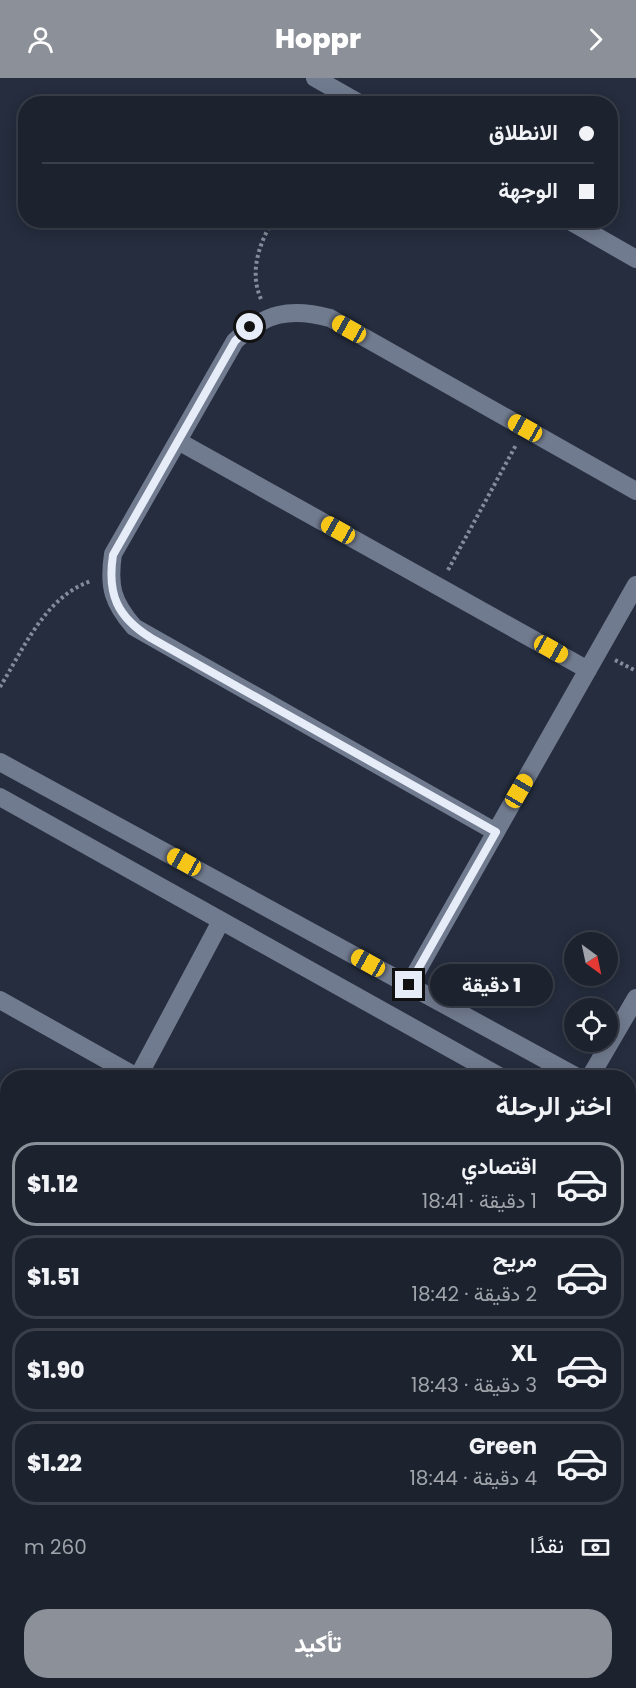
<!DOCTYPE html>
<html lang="ar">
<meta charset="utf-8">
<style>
:root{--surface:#1c222e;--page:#292f3a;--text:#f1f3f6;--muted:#a0a4aa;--line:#3a3f4a;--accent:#8c9099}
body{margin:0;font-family:Poppins,Vazirmatn,sans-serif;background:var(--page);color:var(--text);direction:rtl;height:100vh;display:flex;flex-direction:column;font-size:22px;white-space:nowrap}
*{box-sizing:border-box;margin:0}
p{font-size:20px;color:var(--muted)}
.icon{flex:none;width:33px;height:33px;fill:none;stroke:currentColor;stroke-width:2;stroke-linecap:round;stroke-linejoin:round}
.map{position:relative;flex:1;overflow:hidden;direction:ltr}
.sheet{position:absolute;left:0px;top:992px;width:636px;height:620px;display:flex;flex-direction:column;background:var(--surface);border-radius:24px 24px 0 0;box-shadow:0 3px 15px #0003,0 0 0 2px var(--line);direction:rtl}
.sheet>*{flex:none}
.banner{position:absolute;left:18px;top:18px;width:600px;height:132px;border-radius:24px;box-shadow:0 3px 15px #0003,0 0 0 2px var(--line);direction:rtl;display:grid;align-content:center;height:132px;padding:0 24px;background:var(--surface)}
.needle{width:39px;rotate:147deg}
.tools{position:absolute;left:564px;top:854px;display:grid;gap:12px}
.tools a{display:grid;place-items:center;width:54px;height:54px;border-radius:50%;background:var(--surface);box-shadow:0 3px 15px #0003,0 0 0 2px var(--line);font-size:30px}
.end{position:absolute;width:27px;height:27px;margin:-14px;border:8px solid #e6ecf8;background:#111;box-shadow:0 0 0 3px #111}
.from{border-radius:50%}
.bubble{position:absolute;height:42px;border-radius:21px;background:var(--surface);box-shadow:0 3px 15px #0003,0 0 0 2px var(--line);font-size:20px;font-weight:800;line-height:42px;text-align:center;direction:rtl}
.car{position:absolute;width:18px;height:36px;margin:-18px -9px;border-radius:8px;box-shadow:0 0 4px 2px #0007;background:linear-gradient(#f5c518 24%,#345 0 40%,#f5c518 0 76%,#345 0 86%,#f5c518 0)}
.banner b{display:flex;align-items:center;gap:21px;height:57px;font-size:22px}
.banner b+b{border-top:2px solid var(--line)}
.banner i{width:15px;height:15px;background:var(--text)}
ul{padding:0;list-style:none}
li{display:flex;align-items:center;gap:18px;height:84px;margin:0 12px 9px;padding:0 12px;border:3px solid var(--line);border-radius:24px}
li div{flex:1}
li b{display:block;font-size:22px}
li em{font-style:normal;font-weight:800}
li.current{border-color:var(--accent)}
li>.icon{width:54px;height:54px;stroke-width:1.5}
h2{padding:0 24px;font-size:27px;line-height:72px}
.pay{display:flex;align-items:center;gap:15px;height:66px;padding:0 24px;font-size:22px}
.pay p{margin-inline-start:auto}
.button{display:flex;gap:12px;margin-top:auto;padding:12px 24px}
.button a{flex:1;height:69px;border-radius:24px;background:var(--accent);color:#fff;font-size:24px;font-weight:800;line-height:69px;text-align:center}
header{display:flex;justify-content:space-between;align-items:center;height:78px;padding:0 24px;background:var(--accent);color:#fff;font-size:27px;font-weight:800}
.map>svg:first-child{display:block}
</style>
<header><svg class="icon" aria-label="forward" viewBox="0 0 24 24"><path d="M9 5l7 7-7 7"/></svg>Hoppr<svg class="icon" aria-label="person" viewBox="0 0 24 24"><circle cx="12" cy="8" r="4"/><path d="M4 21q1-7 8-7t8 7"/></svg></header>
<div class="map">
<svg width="636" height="1610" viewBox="0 0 636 1610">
<rect width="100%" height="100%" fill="#252d3e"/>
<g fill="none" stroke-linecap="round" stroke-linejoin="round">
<path stroke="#848b9a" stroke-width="4" stroke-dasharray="3 3" stroke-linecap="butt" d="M261,221C249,194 259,166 273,142
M448,492L516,367
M615,582L636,593
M0,609C24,570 45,519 91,503
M628,1165L636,1170
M628,1265L636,1269
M0,1301L8,1305
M628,1319L636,1323
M35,1604L37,1610"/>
<path stroke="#717b8f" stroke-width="10" d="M628,1545L636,1549"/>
<path stroke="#717b8f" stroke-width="18" d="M315,0L361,26
M568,142L636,181
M178,363L588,592
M0,684L577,999
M0,719L501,999
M496,754L134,549C113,525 108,509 113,476L235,263C265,235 290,229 330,240L636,413
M409,907L636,507
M0,922L137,999
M138,999L221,843
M590,999L636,920
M628,1051L636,1038
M0,1133L8,1137
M0,1258L8,1244
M628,1435L636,1439
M628,1486L636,1491
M0,1521L8,1519
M242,1610L248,1604
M309,1610L313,1604"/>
</g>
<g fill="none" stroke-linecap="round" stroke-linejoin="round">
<path stroke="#e6ecf8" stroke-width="8" d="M250,249L235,263L113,477C107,516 117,539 151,560L496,754L409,907"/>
</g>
</svg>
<div class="tools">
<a><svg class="needle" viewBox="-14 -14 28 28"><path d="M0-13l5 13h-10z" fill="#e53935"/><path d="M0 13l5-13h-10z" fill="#a0a4aa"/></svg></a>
<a><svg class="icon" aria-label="locate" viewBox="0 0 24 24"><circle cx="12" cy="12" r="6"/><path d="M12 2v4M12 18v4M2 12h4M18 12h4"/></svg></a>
</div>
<i class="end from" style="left:250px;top:249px"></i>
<i class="end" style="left:409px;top:907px"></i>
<div class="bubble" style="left:430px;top:886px;width:123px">1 دقيقة</div>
<i class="car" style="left:349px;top:251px;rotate:299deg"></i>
<i class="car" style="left:525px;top:350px;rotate:299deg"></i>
<i class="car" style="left:338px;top:452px;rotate:299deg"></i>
<i class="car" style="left:551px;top:571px;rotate:119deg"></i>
<i class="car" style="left:519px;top:713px;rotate:30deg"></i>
<i class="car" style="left:184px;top:784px;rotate:299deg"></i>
<i class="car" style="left:368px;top:885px;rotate:299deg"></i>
<div class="banner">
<b><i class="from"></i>الانطلاق</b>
<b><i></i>الوجهة</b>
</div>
<section class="sheet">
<h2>اختر الرحلة</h2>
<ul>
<li class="current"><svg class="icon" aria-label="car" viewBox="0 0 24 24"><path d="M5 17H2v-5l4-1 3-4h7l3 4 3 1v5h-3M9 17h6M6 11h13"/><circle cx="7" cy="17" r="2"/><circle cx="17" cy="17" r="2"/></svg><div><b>اقتصادي</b><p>1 دقيقة · 18:41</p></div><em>$1.12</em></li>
<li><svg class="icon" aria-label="car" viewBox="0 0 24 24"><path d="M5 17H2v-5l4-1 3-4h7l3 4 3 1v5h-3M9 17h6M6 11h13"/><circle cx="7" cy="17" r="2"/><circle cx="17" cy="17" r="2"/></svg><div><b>مريح</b><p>2 دقيقة · 18:42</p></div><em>$1.51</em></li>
<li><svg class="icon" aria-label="car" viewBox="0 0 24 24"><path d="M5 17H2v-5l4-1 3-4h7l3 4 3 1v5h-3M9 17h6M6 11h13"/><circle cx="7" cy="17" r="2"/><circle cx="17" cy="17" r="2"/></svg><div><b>XL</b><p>3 دقيقة · 18:43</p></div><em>$1.90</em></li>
<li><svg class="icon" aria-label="car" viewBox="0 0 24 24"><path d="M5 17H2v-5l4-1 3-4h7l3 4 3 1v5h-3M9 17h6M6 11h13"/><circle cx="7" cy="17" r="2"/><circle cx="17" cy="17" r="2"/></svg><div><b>Green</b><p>4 دقيقة · 18:44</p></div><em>$1.22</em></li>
</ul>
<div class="pay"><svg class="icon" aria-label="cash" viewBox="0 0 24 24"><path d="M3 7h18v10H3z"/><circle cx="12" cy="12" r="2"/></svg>نقدًا<p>260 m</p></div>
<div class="button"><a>تأكيد</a></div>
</section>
</div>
